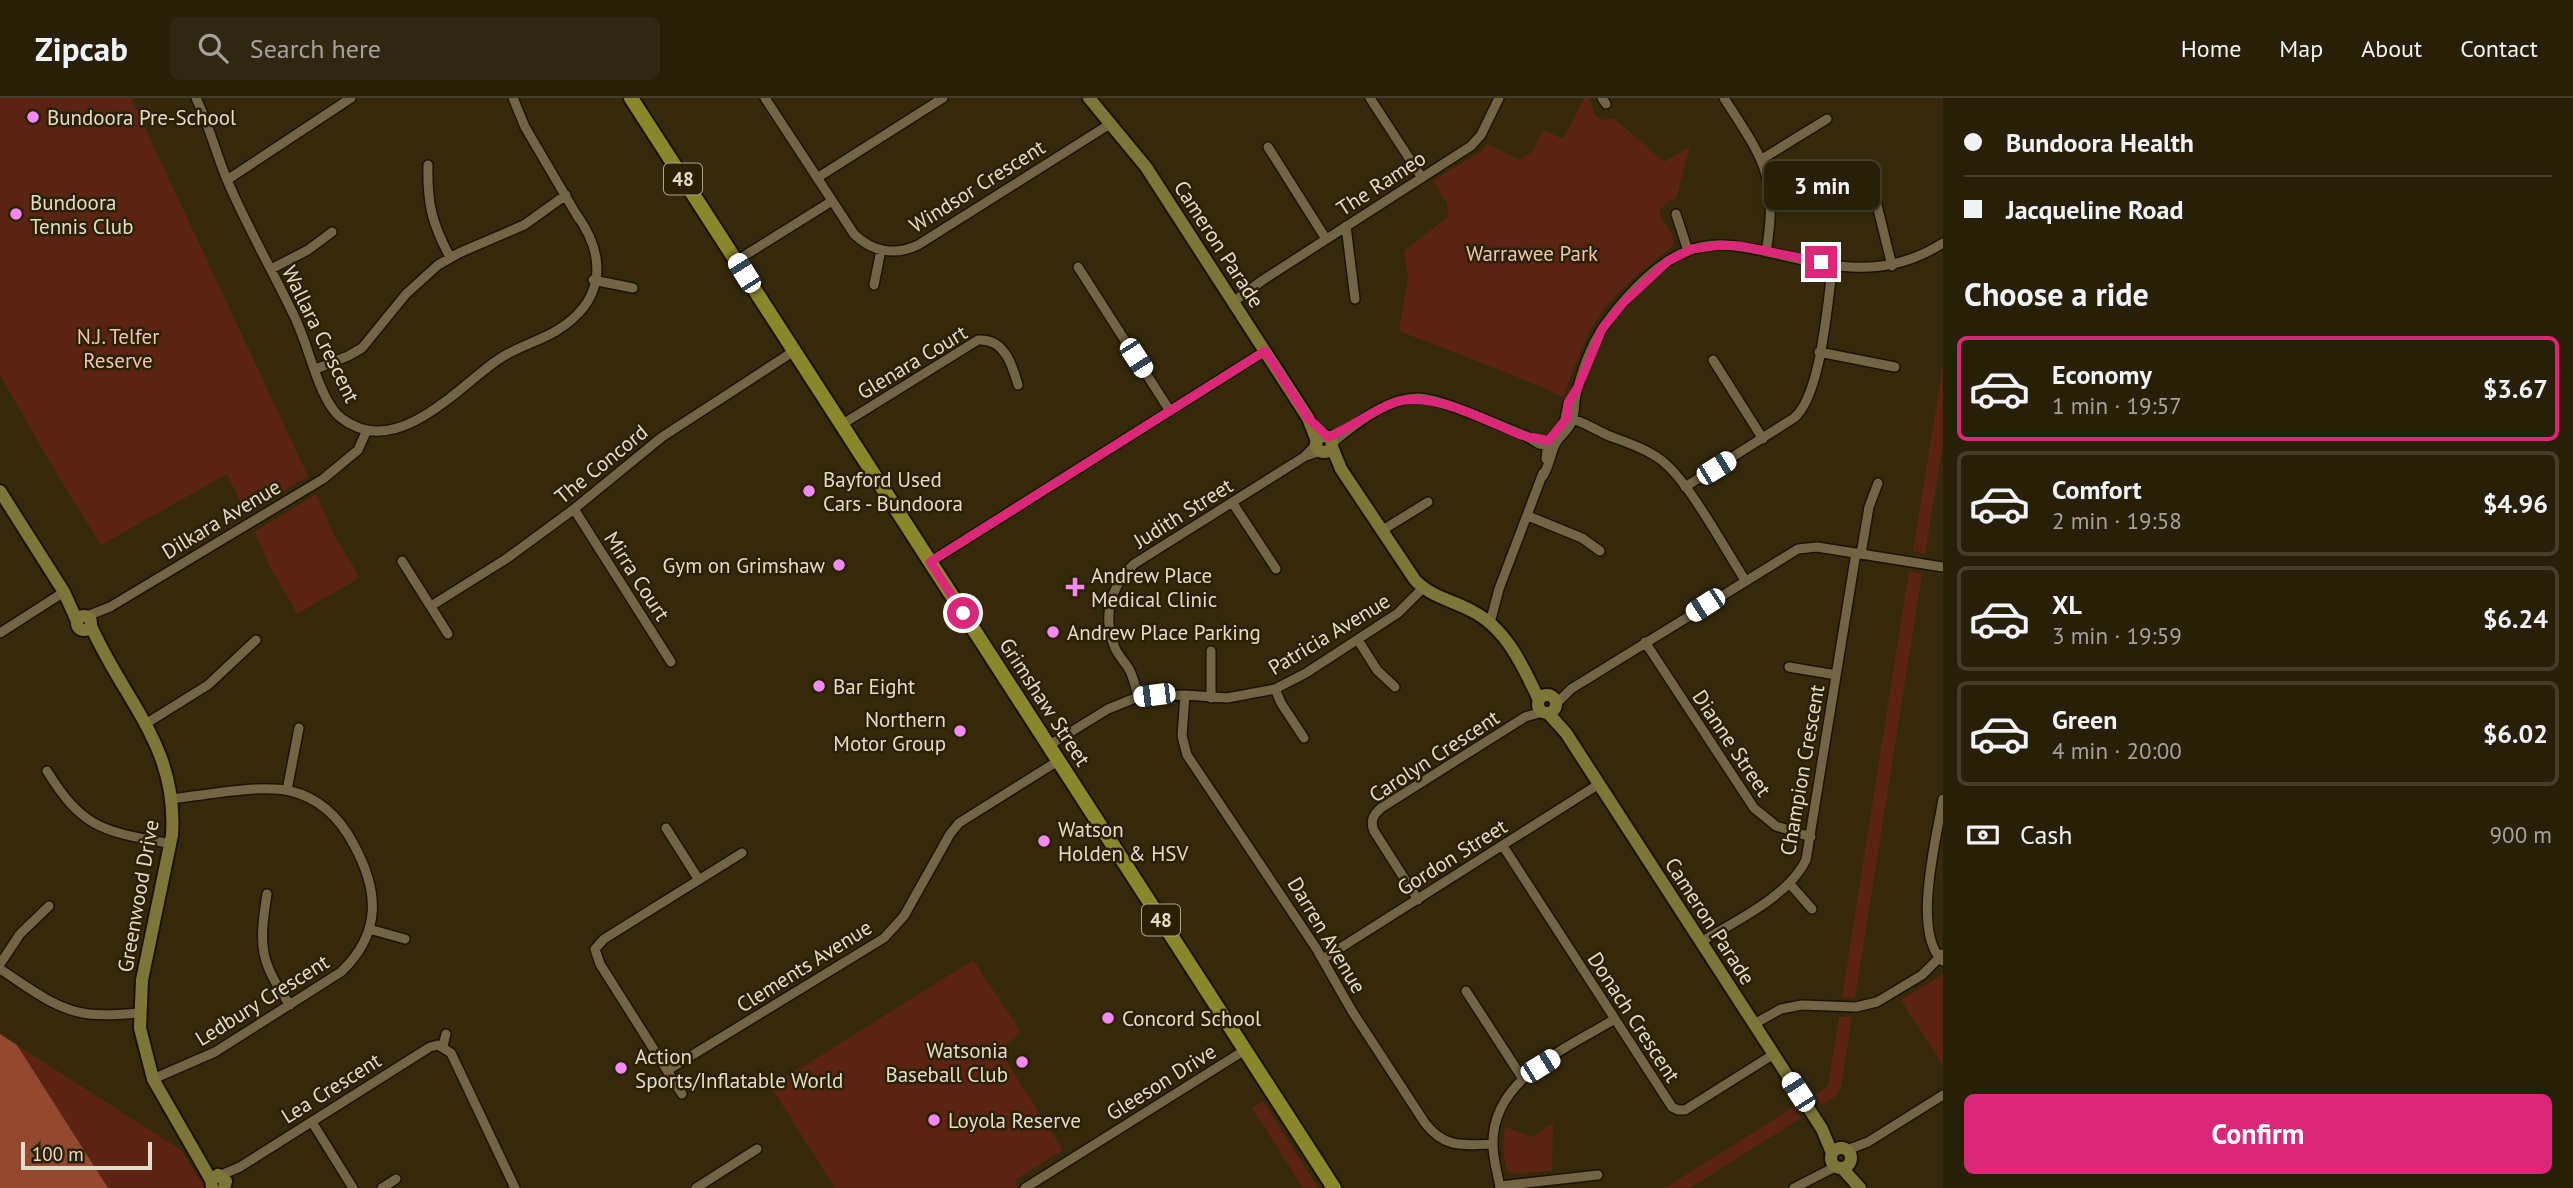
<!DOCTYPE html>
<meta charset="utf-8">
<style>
:root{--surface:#281f08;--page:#302712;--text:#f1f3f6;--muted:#a5a29c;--line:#443d29;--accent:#db2777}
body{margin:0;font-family:"PT Sans",sans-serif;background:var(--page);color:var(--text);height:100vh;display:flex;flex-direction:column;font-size:26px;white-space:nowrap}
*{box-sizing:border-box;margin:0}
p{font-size:23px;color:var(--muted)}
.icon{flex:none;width:38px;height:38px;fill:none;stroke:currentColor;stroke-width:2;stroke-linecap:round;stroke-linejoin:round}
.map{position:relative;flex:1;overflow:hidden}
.panel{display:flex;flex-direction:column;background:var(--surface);width:630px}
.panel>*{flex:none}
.hud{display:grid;align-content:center;height:154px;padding:0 21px;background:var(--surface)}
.scale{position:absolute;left:21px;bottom:18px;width:131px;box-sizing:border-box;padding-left:7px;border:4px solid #e4dccb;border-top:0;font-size:19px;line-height:24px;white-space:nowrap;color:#e4dccb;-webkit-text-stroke:5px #2c2002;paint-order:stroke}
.end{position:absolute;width:32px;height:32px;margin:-16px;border:9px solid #db2777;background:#fff;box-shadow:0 0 0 4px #fff}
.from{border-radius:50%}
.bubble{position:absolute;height:49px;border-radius:10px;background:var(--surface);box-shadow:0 4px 10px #0003,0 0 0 2px var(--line);font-size:23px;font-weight:800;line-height:49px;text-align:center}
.car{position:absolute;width:21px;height:42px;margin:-21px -10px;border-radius:9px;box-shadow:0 0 5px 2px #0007;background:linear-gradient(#fff 24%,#345 0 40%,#fff 0 76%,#345 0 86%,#fff 0)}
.hud b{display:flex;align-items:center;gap:24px;height:66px;font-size:26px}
.hud b+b{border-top:2px solid var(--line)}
.hud i{width:18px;height:18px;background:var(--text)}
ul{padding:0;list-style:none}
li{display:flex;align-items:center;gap:21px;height:105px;margin:0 14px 10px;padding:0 7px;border:4px solid var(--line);border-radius:10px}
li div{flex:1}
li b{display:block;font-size:26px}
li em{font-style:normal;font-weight:800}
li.on{border-color:var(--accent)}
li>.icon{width:63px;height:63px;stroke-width:1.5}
h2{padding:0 21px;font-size:32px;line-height:84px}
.pay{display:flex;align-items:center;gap:18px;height:77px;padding:0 21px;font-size:26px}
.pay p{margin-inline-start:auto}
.button{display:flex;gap:14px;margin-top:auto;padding:14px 21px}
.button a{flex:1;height:80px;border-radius:10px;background:var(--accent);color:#fff;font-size:28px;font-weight:800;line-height:80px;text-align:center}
header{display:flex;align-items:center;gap:42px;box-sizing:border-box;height:98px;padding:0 35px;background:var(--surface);border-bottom:2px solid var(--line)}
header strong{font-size:33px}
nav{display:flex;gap:38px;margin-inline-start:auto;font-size:24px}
.search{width:490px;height:63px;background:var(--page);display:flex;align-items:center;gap:18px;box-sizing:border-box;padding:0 24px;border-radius:10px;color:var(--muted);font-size:26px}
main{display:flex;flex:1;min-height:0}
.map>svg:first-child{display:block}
</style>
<header>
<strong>Zipcab</strong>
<div class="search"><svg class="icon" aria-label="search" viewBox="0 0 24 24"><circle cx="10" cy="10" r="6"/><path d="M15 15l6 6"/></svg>Search here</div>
<nav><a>Home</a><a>Map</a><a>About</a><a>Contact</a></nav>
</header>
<main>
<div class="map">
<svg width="1943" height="1090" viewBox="0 0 1943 1090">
<rect width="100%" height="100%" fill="#36290b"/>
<path fill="#5b2412" d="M0,0H131L308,378L246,416L227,376L101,447L52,368L0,277Z
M1584,0H1589L1596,19L1604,22L1614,20L1664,64L1690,48L1676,101L1668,103L1660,112C1660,127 1675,132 1674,147C1644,171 1608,198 1590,233C1579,254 1572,277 1563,299L1523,281L1399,233L1408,180L1404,153L1448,119L1447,105L1433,83L1483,52L1487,46L1519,62L1533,53L1543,32L1563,41Z
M1943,267V344L1925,456L1913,453Z
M316,396L335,439L358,476L356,482L297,516L270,469L255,434Z
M1909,473L1922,476L1855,900L1842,899Z
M973,862L1021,934L999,952L1063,1052L1016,1081L1017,1090H835L771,989Z
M1943,876V967L1901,902Z
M1839,919H1852L1841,989L1837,997L1822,1007L1815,997L1828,988Z
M17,947L181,1052L205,1090H108Z
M1263,1003L1318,1090H1303L1252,1010Z
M1794,1009L1801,1020L1690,1090H1665Z
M1553,1025L1552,1073L1512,1076L1507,1072L1503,1053L1505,1029L1532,1039Z"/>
<path fill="#934830" d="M0,936L17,947L108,1090H0Z"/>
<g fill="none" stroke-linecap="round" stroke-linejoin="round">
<g stroke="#1b1200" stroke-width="12">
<path id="street" d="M196,0C209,27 216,56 228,84C248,131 274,175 296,222C309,250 315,284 332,310C338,319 347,325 357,329C407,350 462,286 499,261C517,249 537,244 556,233C604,204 608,161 577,117
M513,0L525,29L579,121
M765,0L854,136C872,154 895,158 918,147L1110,26
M1370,0L1422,80
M1602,0L1606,6
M1724,0C1763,61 1779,78 1766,154
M1268,49L1326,141
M1762,61L1827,21
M428,67C427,105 432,126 450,159
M817,80L943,0
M227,82L351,0
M1876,103L1892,168
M1676,116L1688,153
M1346,128L1355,201
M736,163L832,103
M1078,169L1170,313
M271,171L308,152L332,134
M593,182L633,190
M874,187L881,152
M1233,204L1263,182L1471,48L1481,37L1499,0
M1819,254L1895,269
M1713,262L1763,341
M316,271L348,258L362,250L406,196L438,167L459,155L524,127L566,97
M1567,320C1582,322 1593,331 1607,337C1625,344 1645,350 1661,362C1689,383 1724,450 1745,482
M841,327L978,242C1004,240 1012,266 1018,287
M1332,345C1356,326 1386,300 1418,300C1443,301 1500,328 1526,338L1539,346L1550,348
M1306,358L1321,353
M1546,361L1548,343L1564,326L1568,306
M1543,378C1549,368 1550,359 1554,349C1557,339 1569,333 1572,323C1575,315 1574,305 1576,297C1582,271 1593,241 1610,220C1630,194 1659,163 1690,152C1715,143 1739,148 1764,153C1829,168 1882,184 1943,145
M1685,389L1794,320C1822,296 1827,204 1833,167
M1232,404L1276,471
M574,411L671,564
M1528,418L1582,440L1600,453
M1381,433L1428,404
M1861,456L1869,409L1878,385
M402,463L448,536
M930,464L1265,253
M431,508L506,461L574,411L662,339L794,253
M87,518L110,509L323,381L358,352L367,332
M1490,525L1499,491L1543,375
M0,535L64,494
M1358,542L1377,572L1395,589
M1645,544L1754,710L1776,728L1811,739
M1211,553V600
M1789,569L1836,577
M1275,591L1281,605L1304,640
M1185,597L1182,638L1187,657L1316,850L1352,913L1425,1025C1445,1051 1464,1047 1493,1046
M1138,599C1136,591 1134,581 1130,573C1126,565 1119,559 1115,550C1102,520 1110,488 1134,466L1304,359L1317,346
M1556,606L1571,591L1798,451L1817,449L1943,469
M147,625L208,587L256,542
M1048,648L1108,611L1138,599L1185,597L1227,600L1275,591L1306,575L1398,515L1423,490
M47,673C84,733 105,733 171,746
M287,692L299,630
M1943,701C1937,738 1911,836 1943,863
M666,730L699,782
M1503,748L1672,1009L1678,1012H1685L1774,956
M1790,786L1812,811
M267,796C259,847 259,864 290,907
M1418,802L1374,733C1370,723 1373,717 1381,710L1525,619L1543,614
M369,831L405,841
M1701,844C1735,823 1788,799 1806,762L1856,455
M1323,861L1599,686
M0,866L20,836L49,808
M0,871C28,889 55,912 89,916C106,918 123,916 140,915
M1466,893L1523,981
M1754,926L1781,911L1802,907L1856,909L1877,904L1922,877L1943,856
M443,948L446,936
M668,972L884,840L904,818L950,736L959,725L1058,663
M153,981L215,954L341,874C382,835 379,793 354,747C340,720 320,700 290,693C261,686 204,697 172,701
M682,996L600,866L595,851L604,841L742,755
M312,1024L353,1090
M1847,1052L1868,1044L1943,997
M221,1077L240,1069L430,949L438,947L451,955L515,1090
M1500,1088L1598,1077
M382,1090L396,1081
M696,1090L757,1051
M1025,1090L1245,952
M1500,1090C1498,1076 1493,1062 1493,1047C1491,981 1567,950 1615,921
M1794,1090L1835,1069"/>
</g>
<g stroke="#1b1200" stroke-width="16">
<path id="secondary" d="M1089,0L1146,69L1308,320L1317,343
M1316 346a8 8 0 1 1 16 0a8 8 0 1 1-16 0Z
M1332,349L1341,371L1415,482C1431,499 1452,502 1472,513C1506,530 1523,568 1539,602
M0,393L64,494L77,523
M77 525a7 7 0 1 1 14 0a7 7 0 1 1-14 0Z
M91,528C124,603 178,648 172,737L142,882L140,930L153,981L211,1082
M1538 606a9 9 0 1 1 18 0a9 9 0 1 1-18 0Z
M1548,615L1566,635L1822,1031L1832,1055
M1831 1060a10 10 0 1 1 20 0a10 10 0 1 1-20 0Z
M1842,1070L1860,1090
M212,1089L211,1082L218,1077L226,1083L224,1090"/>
</g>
<g stroke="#1b1200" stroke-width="18">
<path id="primary" d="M631,0L1334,1090"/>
</g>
<use href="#street" stroke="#726445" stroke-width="9"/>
<use href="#secondary" stroke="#7e7538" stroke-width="12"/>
<use href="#primary" stroke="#8a862c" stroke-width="14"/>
</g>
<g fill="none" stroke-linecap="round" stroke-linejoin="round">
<path stroke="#db2777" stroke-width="9" d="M963,515L930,464L1265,253L1308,320L1328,339C1352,330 1372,312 1396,304C1433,292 1487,324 1521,337C1530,340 1539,340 1548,343L1567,320L1568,305L1578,289L1602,231L1624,204L1668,163L1692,151L1720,147L1740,148L1821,164"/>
</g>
<g fill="#f28af3" stroke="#2c2002" stroke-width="2.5">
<circle cx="33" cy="19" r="7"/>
<circle cx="16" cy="116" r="7"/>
<circle cx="809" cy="393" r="7"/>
<circle cx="839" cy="467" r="7"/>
<path d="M1071.5 478.5h7v7h7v7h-7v7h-7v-7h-7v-7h7z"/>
<circle cx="1053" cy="534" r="7"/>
<circle cx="819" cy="588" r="7"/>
<circle cx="960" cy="633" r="7"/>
<circle cx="1044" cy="743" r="7"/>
<circle cx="1108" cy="920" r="7"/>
<circle cx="1022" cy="964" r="7"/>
<circle cx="621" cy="970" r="7"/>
<circle cx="934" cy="1022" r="7"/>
</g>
<g text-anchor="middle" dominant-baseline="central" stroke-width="5" stroke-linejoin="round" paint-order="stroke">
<g fill="#2c2002" stroke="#ada48f" stroke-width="2">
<rect x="664" y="65.5" width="38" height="31" rx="5"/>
<rect x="1142" y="806.5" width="38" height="31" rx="5"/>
</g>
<g font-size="19" font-weight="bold" fill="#e4dccb">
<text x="683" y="81">48</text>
<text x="1161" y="822">48</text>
</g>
<g font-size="21" fill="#e4dccb" stroke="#2c2002" text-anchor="start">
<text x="47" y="19">Bundoora Pre-School</text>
<text x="30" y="104">Bundoora<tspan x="30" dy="24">Tennis Club</tspan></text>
<text x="823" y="381">Bayford Used<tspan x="823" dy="24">Cars - Bundoora</tspan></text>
<text x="825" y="467" text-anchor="end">Gym on Grimshaw</text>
<text x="1091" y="477">Andrew Place<tspan x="1091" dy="24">Medical Clinic</tspan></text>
<text x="1067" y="534">Andrew Place Parking</text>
<text x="833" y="588">Bar Eight</text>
<text x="946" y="621" text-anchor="end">Northern<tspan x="946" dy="24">Motor Group</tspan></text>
<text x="1058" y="731">Watson<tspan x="1058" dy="24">Holden &amp; HSV</tspan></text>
<text x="1122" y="920">Concord School</text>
<text x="1008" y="952" text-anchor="end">Watsonia<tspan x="1008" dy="24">Baseball Club</tspan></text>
<text x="635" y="958">Action<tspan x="635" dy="24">Sports/Inflatable World</tspan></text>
<text x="948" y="1022">Loyola Reserve</text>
</g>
<g font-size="21" fill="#e4dccb" stroke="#2c2002">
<text transform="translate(1381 85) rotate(-33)">The Rameo</text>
<text transform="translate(977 88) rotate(-32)">Windsor Crescent</text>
<text transform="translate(1219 146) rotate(57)">Cameron Parade</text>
<text transform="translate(321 236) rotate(64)">Wallara Crescent</text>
<text transform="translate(912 264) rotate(-31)">Glenara Court</text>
<text transform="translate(601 366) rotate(-39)">The Concord</text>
<text transform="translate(1183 415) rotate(-32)">Judith Street</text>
<text transform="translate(221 421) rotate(-31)">Dilkara Avenue</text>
<text transform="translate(637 478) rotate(57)">Mirra Court</text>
<text transform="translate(1329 536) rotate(-31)">Patricia Avenue</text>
<text transform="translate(1045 604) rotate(57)">Grimshaw Street</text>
<text transform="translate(1732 645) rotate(56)">Dianne Street</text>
<text transform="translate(1434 658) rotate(-33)">Carolyn Crescent</text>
<text transform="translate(1802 672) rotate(-80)">Champion Crescent</text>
<text transform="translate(1452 759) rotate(-32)">Gordon Street</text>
<text transform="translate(138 798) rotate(-80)">Greenwood Drive</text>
<text transform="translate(1710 823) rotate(57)">Cameron Parade</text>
<text transform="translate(1327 837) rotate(59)">Darren Avenue</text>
<text transform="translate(804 868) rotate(-32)">Clements Avenue</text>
<text transform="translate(262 902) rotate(-32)">Ledbury Crescent</text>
<text transform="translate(1634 919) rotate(57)">Donach Crescent</text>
<text transform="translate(1161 984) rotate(-32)">Gleeson Drive</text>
<text transform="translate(331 990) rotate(-32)">Lea Crescent</text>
</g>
<g font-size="21" fill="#f0c4b5" stroke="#2c2002">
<text x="1532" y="155">Warrawee Park</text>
<text x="118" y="238">N.J. Telfer<tspan x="118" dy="24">Reserve</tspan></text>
</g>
</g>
</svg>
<div class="scale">100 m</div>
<i class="end from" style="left:963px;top:515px"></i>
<i class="end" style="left:1821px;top:164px"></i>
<div class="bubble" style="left:1764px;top:63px;width:116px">3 min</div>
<i class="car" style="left:744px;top:175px;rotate:328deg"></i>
<i class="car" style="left:1136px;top:260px;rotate:147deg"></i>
<i class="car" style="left:1716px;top:370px;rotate:58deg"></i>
<i class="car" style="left:1705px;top:507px;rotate:237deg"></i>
<i class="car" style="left:1154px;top:597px;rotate:263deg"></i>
<i class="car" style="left:1540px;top:968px;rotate:58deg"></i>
<i class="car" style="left:1798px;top:994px;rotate:327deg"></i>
</div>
<section class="panel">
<div class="hud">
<b><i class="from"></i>Bundoora Health</b>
<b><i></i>Jacqueline Road</b>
</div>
<h2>Choose a ride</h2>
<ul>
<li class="on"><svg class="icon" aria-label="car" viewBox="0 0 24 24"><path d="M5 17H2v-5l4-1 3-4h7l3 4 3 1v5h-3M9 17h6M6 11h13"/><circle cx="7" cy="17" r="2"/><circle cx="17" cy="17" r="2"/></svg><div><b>Economy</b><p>1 min · 19:57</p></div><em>$3.67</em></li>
<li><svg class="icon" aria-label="car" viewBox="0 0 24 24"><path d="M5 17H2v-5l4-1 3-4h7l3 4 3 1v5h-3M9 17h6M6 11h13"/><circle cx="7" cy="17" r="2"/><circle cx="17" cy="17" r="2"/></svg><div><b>Comfort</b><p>2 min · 19:58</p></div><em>$4.96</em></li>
<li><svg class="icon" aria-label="car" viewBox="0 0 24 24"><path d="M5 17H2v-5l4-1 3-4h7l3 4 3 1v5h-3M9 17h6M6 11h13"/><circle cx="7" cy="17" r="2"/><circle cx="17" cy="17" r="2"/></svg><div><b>XL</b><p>3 min · 19:59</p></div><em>$6.24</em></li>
<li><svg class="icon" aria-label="car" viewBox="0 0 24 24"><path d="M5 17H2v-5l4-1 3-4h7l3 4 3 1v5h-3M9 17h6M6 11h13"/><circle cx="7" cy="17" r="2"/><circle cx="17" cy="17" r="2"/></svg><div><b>Green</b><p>4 min · 20:00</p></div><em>$6.02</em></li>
</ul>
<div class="pay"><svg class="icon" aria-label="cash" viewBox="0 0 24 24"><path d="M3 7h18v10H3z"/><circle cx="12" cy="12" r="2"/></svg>Cash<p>900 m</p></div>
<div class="button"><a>Confirm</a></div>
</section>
</main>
